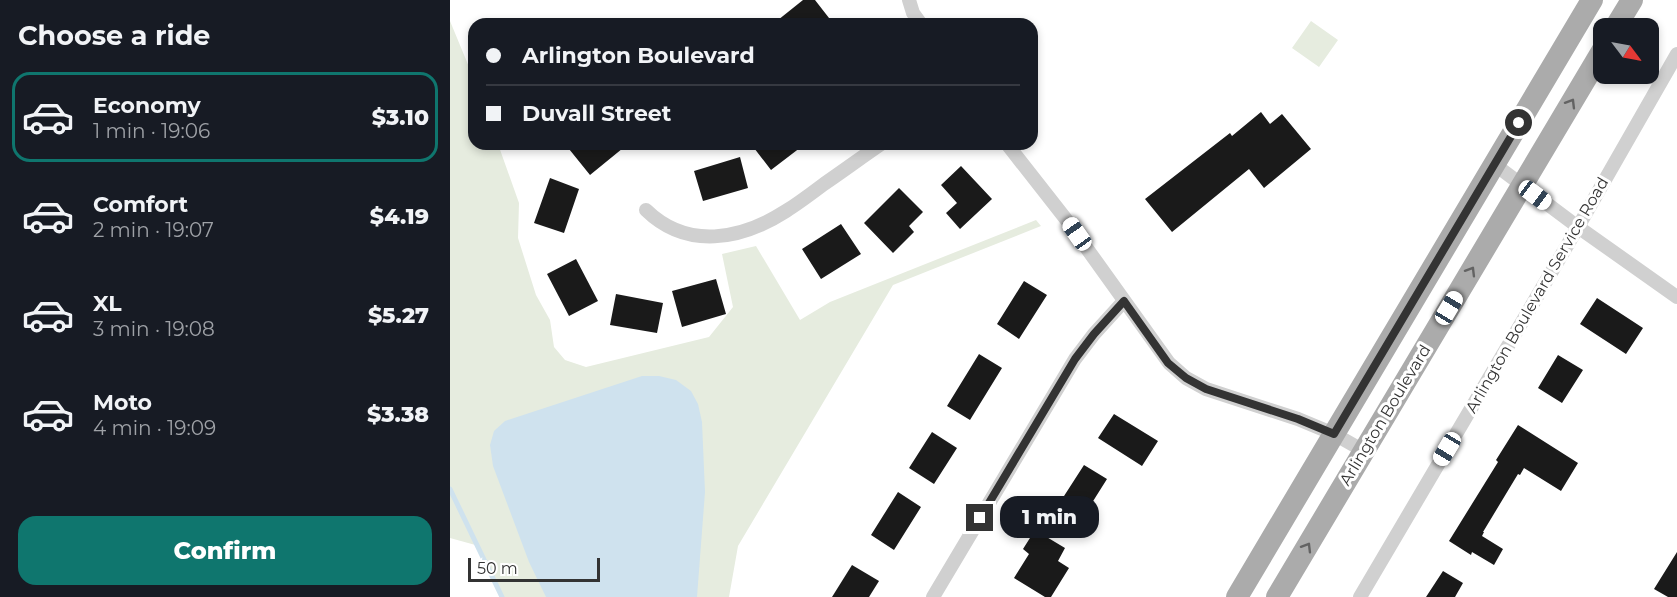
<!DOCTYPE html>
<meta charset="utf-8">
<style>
:root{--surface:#171b24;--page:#20242c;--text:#f1f3f6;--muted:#9ea1a6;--line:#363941;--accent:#0f766e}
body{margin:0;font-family:Montserrat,sans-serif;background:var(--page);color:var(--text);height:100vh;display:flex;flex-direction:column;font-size:22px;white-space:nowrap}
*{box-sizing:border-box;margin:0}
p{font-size:20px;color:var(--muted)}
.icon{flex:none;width:33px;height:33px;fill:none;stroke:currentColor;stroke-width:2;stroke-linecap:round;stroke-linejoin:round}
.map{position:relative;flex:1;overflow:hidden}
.drawer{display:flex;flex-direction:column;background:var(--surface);width:450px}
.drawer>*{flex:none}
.hud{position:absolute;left:18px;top:18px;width:570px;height:132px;border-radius:18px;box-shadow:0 3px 9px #0003;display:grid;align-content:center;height:132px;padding:0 18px;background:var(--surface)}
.needle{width:39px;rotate:122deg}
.fabs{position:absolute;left:1143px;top:18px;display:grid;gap:12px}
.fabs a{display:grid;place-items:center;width:66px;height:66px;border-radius:12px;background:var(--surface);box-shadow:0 3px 9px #0003;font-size:30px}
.scale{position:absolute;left:18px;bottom:15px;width:132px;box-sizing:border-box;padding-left:6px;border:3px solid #333;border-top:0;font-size:16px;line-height:21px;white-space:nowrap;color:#333;-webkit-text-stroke:4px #fff;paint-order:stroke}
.end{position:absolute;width:27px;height:27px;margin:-14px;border:8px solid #333;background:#fff;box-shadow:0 0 0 3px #fff}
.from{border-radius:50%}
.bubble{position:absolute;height:42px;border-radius:18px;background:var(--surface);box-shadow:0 3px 9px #0003;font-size:20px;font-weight:800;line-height:42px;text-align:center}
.car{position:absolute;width:18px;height:36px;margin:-18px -9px;border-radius:8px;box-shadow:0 0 4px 2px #0007;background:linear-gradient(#fff 24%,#345 0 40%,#fff 0 76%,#345 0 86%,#fff 0)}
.hud b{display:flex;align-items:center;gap:21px;height:57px;font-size:22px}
.hud b+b{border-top:2px solid var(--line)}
.hud i{width:15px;height:15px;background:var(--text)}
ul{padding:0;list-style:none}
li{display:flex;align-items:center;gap:18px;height:90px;margin:0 12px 9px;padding:0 6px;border:3px solid transparent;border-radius:18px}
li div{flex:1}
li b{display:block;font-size:22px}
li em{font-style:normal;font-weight:800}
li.selected{border-color:var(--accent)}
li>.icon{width:54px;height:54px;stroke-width:1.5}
h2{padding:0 18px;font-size:27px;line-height:72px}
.primary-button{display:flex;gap:12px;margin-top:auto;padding:12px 18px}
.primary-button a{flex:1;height:69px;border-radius:18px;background:var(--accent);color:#fff;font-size:24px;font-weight:800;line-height:69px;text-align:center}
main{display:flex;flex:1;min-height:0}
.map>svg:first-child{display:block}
</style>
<main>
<section class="drawer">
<h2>Choose a ride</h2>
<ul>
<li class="selected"><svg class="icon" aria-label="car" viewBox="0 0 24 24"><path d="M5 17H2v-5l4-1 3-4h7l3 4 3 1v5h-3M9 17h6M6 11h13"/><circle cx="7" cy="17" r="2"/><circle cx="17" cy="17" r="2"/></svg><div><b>Economy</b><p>1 min · 19:06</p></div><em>$3.10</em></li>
<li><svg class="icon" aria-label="car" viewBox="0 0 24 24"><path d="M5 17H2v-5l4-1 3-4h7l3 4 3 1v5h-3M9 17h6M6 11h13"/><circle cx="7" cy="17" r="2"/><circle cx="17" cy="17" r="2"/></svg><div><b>Comfort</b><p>2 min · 19:07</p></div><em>$4.19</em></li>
<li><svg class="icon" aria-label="car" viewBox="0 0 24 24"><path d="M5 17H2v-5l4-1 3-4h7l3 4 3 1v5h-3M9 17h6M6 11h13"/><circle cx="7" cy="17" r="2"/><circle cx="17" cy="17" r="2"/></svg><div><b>XL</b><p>3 min · 19:08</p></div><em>$5.27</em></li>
<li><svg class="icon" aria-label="car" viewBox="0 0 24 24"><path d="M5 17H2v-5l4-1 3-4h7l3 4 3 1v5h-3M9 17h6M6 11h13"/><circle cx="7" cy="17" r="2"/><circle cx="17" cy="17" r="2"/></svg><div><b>Moto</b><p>4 min · 19:09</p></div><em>$3.38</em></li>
</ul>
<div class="primary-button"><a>Confirm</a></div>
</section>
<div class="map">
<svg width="1227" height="597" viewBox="0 0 1227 597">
<rect width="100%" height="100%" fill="#fff"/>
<path fill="#e6ecdf" d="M0,21L24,79V144H48L69,203L68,238L86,295L100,320L104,347L115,360L136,367L259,337L283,307L272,254L306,246L350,320L380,302L586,220L591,226L443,285L288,546L279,597H53L29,546L0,538Z
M861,21L888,40L869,67L842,48Z"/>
<path fill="#cfe2ee" d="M192,376H209L226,380L241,391L248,404L252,422L255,492L247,597H96L79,562L43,466L40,445L44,431L55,421Z"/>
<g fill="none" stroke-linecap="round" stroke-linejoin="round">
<path stroke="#cfe2ee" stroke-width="5" d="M0,489L52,597"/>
</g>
<path fill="#1a1a1a" d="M353,0H365L379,18L372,24H323Z
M811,112L820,124L832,114L861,149L814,188L799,169L722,232L695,199L780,133L782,136Z
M115,144H178L140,175Z
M301,144H355L321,170Z
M290,157L298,188L253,201L244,171Z
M511,166L542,199L510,229L496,213L507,203L491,185Z
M100,178L129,189L114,233L84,223Z
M449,188L473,212L459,226L464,232L443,253L414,223Z
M391,224L411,254L371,279L352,249Z
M126,259L148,301L119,316L97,274Z
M266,279L276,314L232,327L222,291Z
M574,281L597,295L569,339L547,324Z
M166,294L213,303L207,333L160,325Z
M1147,298L1193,328L1176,354L1130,324Z
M529,354L552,368L520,420L497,406Z
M1108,355L1133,370L1112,403L1088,388Z
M664,414L708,441L692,466L648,438Z
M1068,425L1128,463L1111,491L1074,468L1070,475L1068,474L1033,532H1034L1032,536L1053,549L1044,565L1022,552L1021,555L999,541L1048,462L1046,460Z
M482,432L507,448L484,484L459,468Z
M634,465L657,479L628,525L605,510Z
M448,492L471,507L444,550L421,535Z
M585,530L615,548L608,561L619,568L601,597H595L564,578L579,554L573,549Z
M1227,552V597H1218L1204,589Z
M402,565L429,581L419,597H382Z
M993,571L1013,583L1005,597H976Z"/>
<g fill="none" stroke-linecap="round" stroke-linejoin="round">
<path stroke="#d0d0d0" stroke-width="14" d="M459,0L463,13L471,24
M557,144L615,218L719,363L736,378L756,389L848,419L884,434L914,451
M1044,164L1128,227L1227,297
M196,210C237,250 291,240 336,211C349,203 362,193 374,184C393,171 412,157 431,144
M483,597L625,359L644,334L674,301
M910,597L1128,227L1227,54"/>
<path stroke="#ababab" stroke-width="22" d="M1165,28L1182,0
M787,597L1142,0
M827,597L1154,48"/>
</g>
<defs><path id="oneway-chevron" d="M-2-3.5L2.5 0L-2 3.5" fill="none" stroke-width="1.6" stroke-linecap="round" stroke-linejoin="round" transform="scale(1.5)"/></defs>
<g stroke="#636363">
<use href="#oneway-chevron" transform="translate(1121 103) rotate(-59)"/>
<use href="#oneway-chevron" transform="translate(1021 271) rotate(-59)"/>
<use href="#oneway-chevron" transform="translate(857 547) rotate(-59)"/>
</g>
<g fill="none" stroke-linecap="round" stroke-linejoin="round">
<path stroke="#333" stroke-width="8" d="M530,518L625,359L644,334L674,301L718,363L736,378L756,389L848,419L884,434L1069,123"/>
</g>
<g text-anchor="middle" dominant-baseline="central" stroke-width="6" stroke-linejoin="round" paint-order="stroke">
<g font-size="16" fill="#333" stroke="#fff">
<text transform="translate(1087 295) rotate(-60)">Arlington Boulevard Service Road</text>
<text transform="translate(935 415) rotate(-59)">Arlington Boulevard</text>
</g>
</g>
</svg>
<div class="fabs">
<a><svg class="needle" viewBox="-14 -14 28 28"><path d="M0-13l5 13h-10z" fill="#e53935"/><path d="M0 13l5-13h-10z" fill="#9ea1a6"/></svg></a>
</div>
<div class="scale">50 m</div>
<i class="end from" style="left:1069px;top:123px"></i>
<i class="end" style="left:530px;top:518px"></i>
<div class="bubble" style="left:550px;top:496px;width:99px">1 min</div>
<i class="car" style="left:1085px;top:195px;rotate:127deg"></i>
<i class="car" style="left:627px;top:234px;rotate:325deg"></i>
<i class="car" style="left:999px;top:308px;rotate:31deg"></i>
<i class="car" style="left:997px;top:449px;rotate:211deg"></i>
<div class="hud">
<b><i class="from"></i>Arlington Boulevard</b>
<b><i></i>Duvall Street</b>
</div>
</div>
</main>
